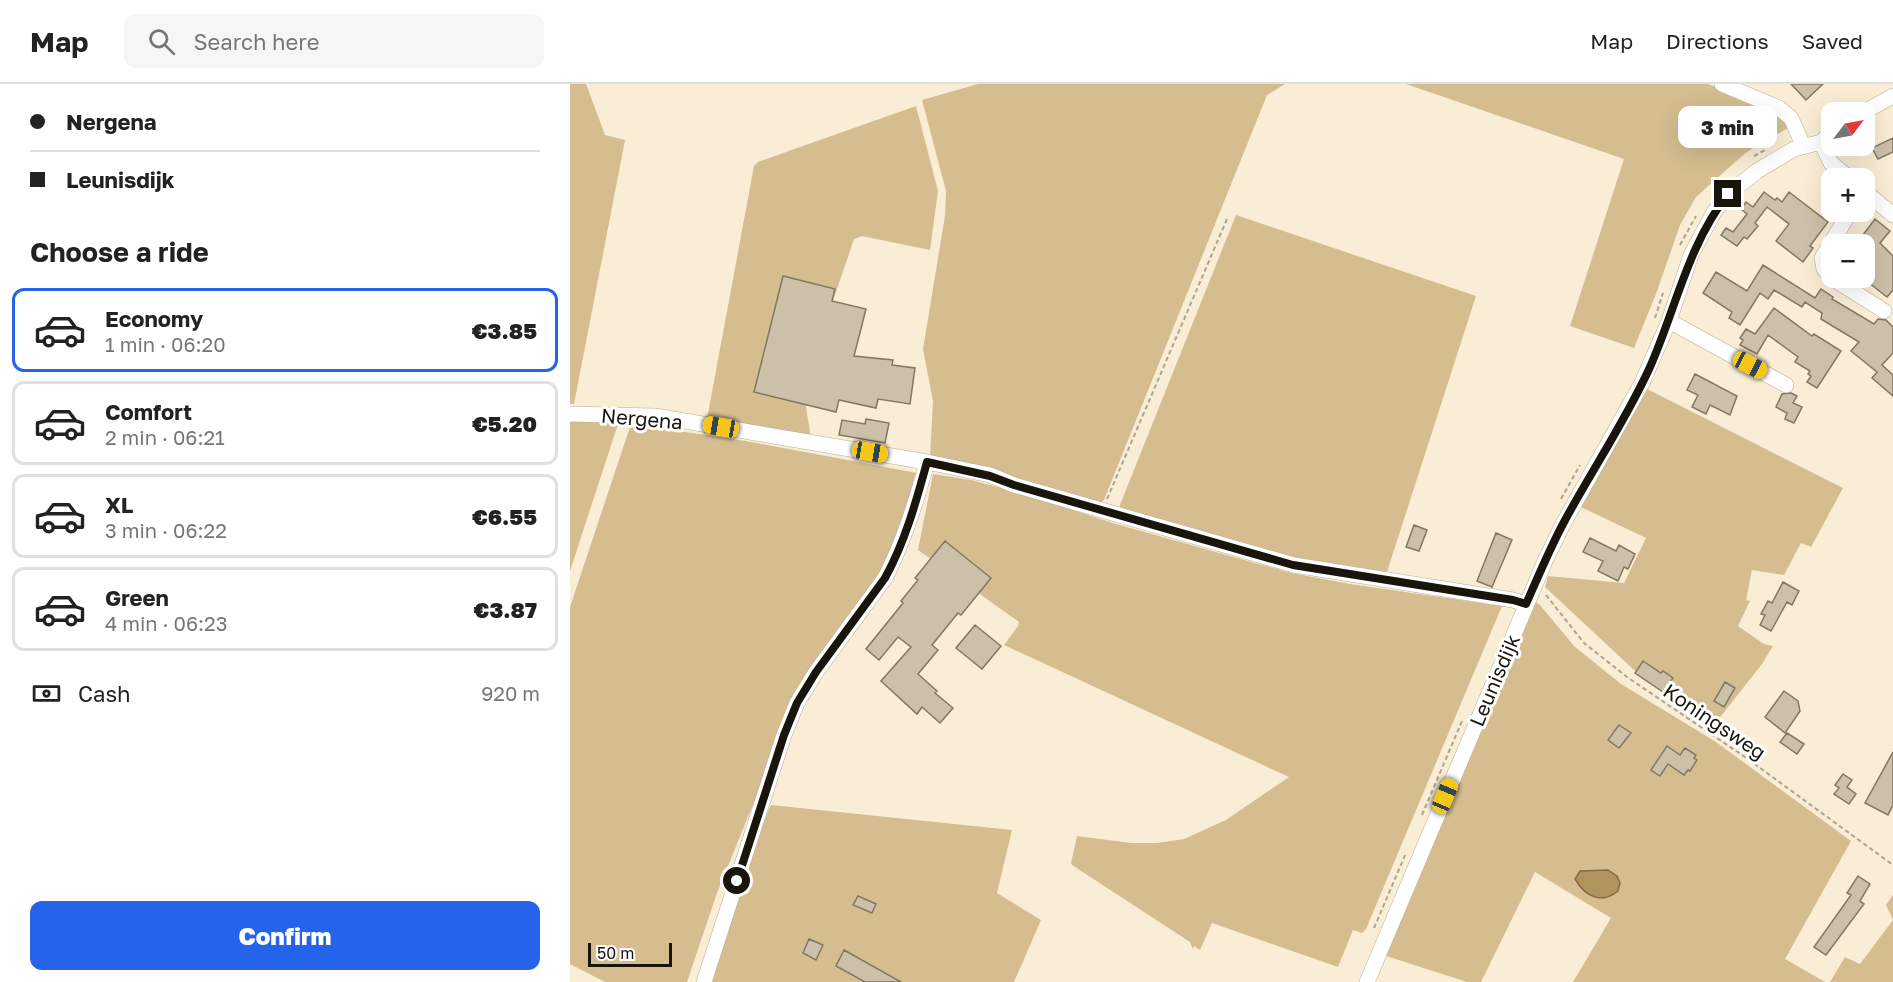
<!DOCTYPE html>
<meta charset="utf-8">
<style>
:root{--surface:#fff;--page:#f6f6f6;--text:#222;--muted:#767676;--line:#e0e0e0;--accent:#2563eb}
body{margin:0;font-family:"Golos Text",sans-serif;background:var(--page);color:var(--text);height:100vh;display:flex;flex-direction:column;font-size:22px;white-space:nowrap}
*{box-sizing:border-box;margin:0}
p{font-size:20px;color:var(--muted)}
.icon{flex:none;width:33px;height:33px;fill:none;stroke:currentColor;stroke-width:2;stroke-linecap:round;stroke-linejoin:round}
.map{position:relative;flex:1;overflow:hidden}
.sheet{display:flex;flex-direction:column;background:var(--surface);width:570px}
.sheet>*{flex:none}
.guide{display:grid;align-content:center;height:132px;padding:0 30px;background:var(--surface)}
.needle{width:39px;rotate:58deg}
.fabs{position:absolute;left:1251px;top:18px;display:grid;gap:12px}
.fabs a{display:grid;place-items:center;width:54px;height:54px;border-radius:12px;background:var(--surface);box-shadow:0 6px 24px #0002;font-size:30px}
.scale{position:absolute;left:18px;bottom:15px;width:84px;box-sizing:border-box;padding-left:6px;border:3px solid #19150d;border-top:0;font-size:16px;line-height:21px;white-space:nowrap;color:#19150d;-webkit-text-stroke:4px #fff;paint-order:stroke}
.end{position:absolute;width:27px;height:27px;margin:-14px;border:8px solid #19150d;background:#fff;box-shadow:0 0 0 3px #fff}
.from{border-radius:50%}
.bubble{position:absolute;height:42px;border-radius:12px;background:var(--surface);box-shadow:0 6px 24px #0002;font-size:20px;font-weight:800;line-height:42px;text-align:center}
.car{position:absolute;width:18px;height:36px;margin:-18px -9px;border-radius:8px;box-shadow:0 0 4px 2px #0007;background:linear-gradient(#f5c518 24%,#345 0 40%,#f5c518 0 76%,#345 0 86%,#f5c518 0)}
.guide b{display:flex;align-items:center;gap:21px;height:57px;font-size:22px}
.guide b+b{border-top:2px solid var(--line)}
.guide i{width:15px;height:15px;background:var(--text)}
ul{padding:0;list-style:none}
li{display:flex;align-items:center;gap:18px;height:84px;margin:0 12px 9px;padding:0 18px;border:3px solid var(--line);border-radius:12px}
li div{flex:1}
li b{display:block;font-size:22px}
li em{font-style:normal;font-weight:800}
li.on{border-color:var(--accent)}
li>.icon{width:54px;height:54px;stroke-width:1.5}
h2{padding:0 30px;font-size:27px;line-height:72px}
.pay{display:flex;align-items:center;gap:15px;height:66px;padding:0 30px;font-size:22px}
.pay p{margin-inline-start:auto}
.primary-button{display:flex;gap:12px;margin-top:auto;padding:12px 30px}
.primary-button a{flex:1;height:69px;border-radius:12px;background:var(--accent);color:#fff;font-size:24px;font-weight:800;line-height:69px;text-align:center}
header{display:flex;align-items:center;gap:36px;box-sizing:border-box;height:84px;padding:0 30px;background:var(--surface);border-bottom:2px solid var(--line)}
header strong{font-size:28px}
nav{display:flex;gap:33px;margin-inline-start:auto;font-size:21px}
.search{width:420px;height:54px;background:var(--page);display:flex;align-items:center;gap:15px;box-sizing:border-box;padding:0 21px;border-radius:12px;color:var(--muted);font-size:22px}
main{display:flex;flex:1;min-height:0}
.map>svg:first-child{display:block}
</style>
<header>
<strong>Map</strong>
<div class="search"><svg class="icon" aria-label="search" viewBox="0 0 24 24"><circle cx="10" cy="10" r="6"/><path d="M15 15l6 6"/></svg>Search here</div>
<nav><a>Map</a><a>Directions</a><a>Saved</a></nav>
</header>
<main>
<section class="sheet">
<div class="guide">
<b><i class="from"></i>Nergena</b>
<b><i></i>Leunisdijk</b>
</div>
<h2>Choose a ride</h2>
<ul>
<li class="on"><svg class="icon" aria-label="car" viewBox="0 0 24 24"><path d="M5 17H2v-5l4-1 3-4h7l3 4 3 1v5h-3M9 17h6M6 11h13"/><circle cx="7" cy="17" r="2"/><circle cx="17" cy="17" r="2"/></svg><div><b>Economy</b><p>1 min · 06:20</p></div><em>€3.85</em></li>
<li><svg class="icon" aria-label="car" viewBox="0 0 24 24"><path d="M5 17H2v-5l4-1 3-4h7l3 4 3 1v5h-3M9 17h6M6 11h13"/><circle cx="7" cy="17" r="2"/><circle cx="17" cy="17" r="2"/></svg><div><b>Comfort</b><p>2 min · 06:21</p></div><em>€5.20</em></li>
<li><svg class="icon" aria-label="car" viewBox="0 0 24 24"><path d="M5 17H2v-5l4-1 3-4h7l3 4 3 1v5h-3M9 17h6M6 11h13"/><circle cx="7" cy="17" r="2"/><circle cx="17" cy="17" r="2"/></svg><div><b>XL</b><p>3 min · 06:22</p></div><em>€6.55</em></li>
<li><svg class="icon" aria-label="car" viewBox="0 0 24 24"><path d="M5 17H2v-5l4-1 3-4h7l3 4 3 1v5h-3M9 17h6M6 11h13"/><circle cx="7" cy="17" r="2"/><circle cx="17" cy="17" r="2"/></svg><div><b>Green</b><p>4 min · 06:23</p></div><em>€3.87</em></li>
</ul>
<div class="pay"><svg class="icon" aria-label="cash" viewBox="0 0 24 24"><path d="M3 7h18v10H3z"/><circle cx="12" cy="12" r="2"/></svg>Cash<p>920 m</p></div>
<div class="primary-button"><a>Confirm</a></div>
</section>
<div class="map">
<svg width="1323" height="898" viewBox="0 0 1323 898">
<rect width="100%" height="100%" fill="#f9edd5"/>
<path fill="#d5bd90" d="M0,0H16L35,51L55,56L4,320H0Z
M408,0H715L697,11L534,416L531,419L360,374L363,317L353,265L375,132L376,107L352,16Z
M836,0H1138L1196,22L1222,42L1192,58L1173,71L1126,113L1110,141L1086,210L1064,264L1000,242L1054,75Z
M346,22L368,107L360,166L292,152L284,155L233,305L241,354L137,335L184,82L188,78Z
M666,131L906,212L816,491L733,478L550,426V421Z
M1077,305L1273,404L1241,463L1231,459L1214,491L1182,486L1176,516L1180,517L1168,542L1194,560L1203,562L1192,580L1144,641L1064,586L975,503L978,492L1054,499L1076,454L1011,423Z
M0,335L49,337L0,487Z
M61,340L170,356L347,389L325,462L208,659L147,809L117,898H35L0,880V523Z
M363,390L401,396L450,409L546,440L721,489L780,500L932,522L796,845L792,849L783,846L768,883L642,839L630,866L624,862L623,865L620,858L502,781L501,779L507,752L561,759H587L614,755L656,736L719,693L434,561L448,542L449,538L348,466Z
M966,518L970,521L1004,562L1051,600L1146,658L1281,757L1215,875L1255,898H1003L1041,834L965,788L911,898H897L813,871Z
M201,721L442,746L427,809L471,836L444,898H136L185,757Z
M1323,811V898H1260L1275,873L1290,880L1323,836L1316,821Z"/>
<path fill="#b0935d" stroke="#836d45" stroke-width="1.5" d="M1038,786L1047,792L1050,799L1048,807C1031,821 1015,812 1005,795L1010,787Z"/>
<path fill="#ccc0a9" stroke="#827762" stroke-width="1.5" d="M1221,0H1253L1236,16Z
M1323,54V68L1308,75L1302,64Z
M1194,108L1205,116L1207,114L1212,118L1219,108L1258,138L1240,162L1243,164L1233,178L1206,157L1219,140L1197,123L1185,139L1188,142L1177,155L1174,153L1167,162L1151,151L1156,144L1163,148L1177,130L1171,125L1176,118L1183,123Z
M1305,135L1320,147L1310,159L1323,172V206L1317,213L1294,195V160H1286Z
M1193,181L1245,214L1251,205L1263,213L1262,215L1304,240L1308,235L1316,236L1323,243V269L1312,281L1323,291V312L1302,294L1307,288L1281,267L1289,258L1251,235L1252,229L1235,218L1232,223L1204,206L1198,215L1190,209L1170,241L1159,234L1162,228L1133,209L1146,188L1177,207Z
M213,192L265,205L262,217L296,225L284,272L323,276L322,281L345,284L340,320L308,315L306,324L269,316L266,328L184,308Z
M1204,224L1242,252L1244,250L1271,267L1247,304L1237,298L1241,292L1238,290L1240,287L1225,278L1228,273L1198,251L1187,270L1170,261L1173,256L1170,254L1176,245L1185,250Z
M1125,290L1167,312L1160,331L1140,321L1136,330L1122,323L1128,311L1117,306Z
M1221,309L1227,312L1223,319L1232,323L1224,339L1215,335L1217,329L1206,323L1212,310Z
M296,335L319,339L315,359L269,351L272,336L295,340Z
M844,441L857,446L849,467L836,463Z
M926,449L942,456L922,503L907,497Z
M1020,454L1046,467L1049,461L1065,470L1058,485L1054,483L1048,497L1028,487L1033,477L1013,468Z
M375,457L421,494L391,531L388,529L362,561L368,566L348,590L367,607L365,609L383,624L370,639L352,623L347,630L311,597L341,563L328,553L309,576L296,565L333,519L331,517L348,496L345,494Z
M1213,498L1229,507L1222,521L1217,518L1201,547L1190,541L1195,531L1191,530L1198,517L1202,519Z
M405,541L431,562L412,585L386,564Z
M1073,577L1091,589L1093,587L1103,594L1093,608L1065,589Z
M1155,598L1165,604L1154,623L1144,617Z
M1214,607L1228,617L1230,627L1215,649L1195,633Z
M1049,641L1061,649L1049,664L1038,656Z
M1217,649L1234,660L1227,670L1210,658Z
M1097,662L1110,671L1115,664L1126,671L1124,674L1127,676L1120,687L1118,686L1114,691L1098,680L1090,692L1081,686Z
M1323,668V721L1318,731L1295,719Z
M1273,690L1282,696L1277,703L1286,710L1279,720L1264,710L1269,704L1265,701Z
M1288,792L1300,800L1290,817L1294,820L1256,871L1244,863L1281,811L1277,809Z
M288,812L306,820L302,829L283,821Z
M239,855L253,861L246,876L233,869Z
M274,866L331,898H295L266,882Z"/>
<g fill="none" stroke-linecap="round" stroke-linejoin="round">
<g stroke="#b9ad97" stroke-width="16">
<path id="minor" d="M1152,0L1209,24L1221,34L1233,61
M1294,28L1323,12
M1251,58L1261,79L1279,94
M1294,107L1323,131
M1262,193L1254,185L1252,174L1280,128
M1262,194L1314,227
M1099,237L1216,301
M0,330L85,332L357,378L420,391L444,401L724,481L943,516L956,520
M134,898L214,651L227,619L246,588L315,494C334,457 346,418 357,378
M797,898L975,477L993,440L1072,299L1099,237L1121,171L1144,128L1158,110L1187,87L1224,65L1251,58L1262,48"/>
</g>
<path stroke="#ada491" stroke-width="2" stroke-dasharray="4.5 3" stroke-linecap="butt" d="M1184,72L1195,66
M1110,161L1126,132
M1085,234L1093,209
M537,415L657,135
M991,415L1010,381
M976,511L1014,559L1057,593L1175,673L1323,781
M852,731L892,637
M804,844L836,769"/>
<use href="#minor" stroke="#fff" stroke-width="15"/>
</g>
<g fill="none" stroke-linecap="round" stroke-linejoin="round">
<path stroke="#19150d" stroke-width="8" d="M167,797L214,651L227,619L246,588L315,494C335,458 346,418 357,378L420,392L444,401L723,481L943,516L956,520C968,493 980,464 994,438C1022,386 1056,336 1080,283C1106,224 1118,161 1158,110"/>
</g>
<g text-anchor="middle" dominant-baseline="central" stroke-width="6" stroke-linejoin="round" paint-order="stroke">
<g font-size="20" fill="#19150d" stroke="#fff">
<text transform="translate(72 334) rotate(5)">Nergena</text>
<text transform="translate(924 596) rotate(-67)">Leunisdijk</text>
<text transform="translate(1145 637) rotate(34)">Koningsweg</text>
</g>
</g>
</svg>
<div class="fabs">
<a><svg class="needle" viewBox="-14 -14 28 28"><path d="M0-13l5 13h-10z" fill="#e53935"/><path d="M0 13l5-13h-10z" fill="#767676"/></svg></a>
<a>+</a>
<a>−</a>
</div>
<div class="scale">50 m</div>
<i class="end from" style="left:167px;top:797px"></i>
<i class="end" style="left:1158px;top:110px"></i>
<div class="bubble" style="left:1108px;top:22px;width:99px">3 min</div>
<i class="car" style="left:1180px;top:281px;rotate:118deg"></i>
<i class="car" style="left:151px;top:343px;rotate:280deg"></i>
<i class="car" style="left:300px;top:368px;rotate:100deg"></i>
<i class="car" style="left:875px;top:712px;rotate:23deg"></i>
</div>
</main>
